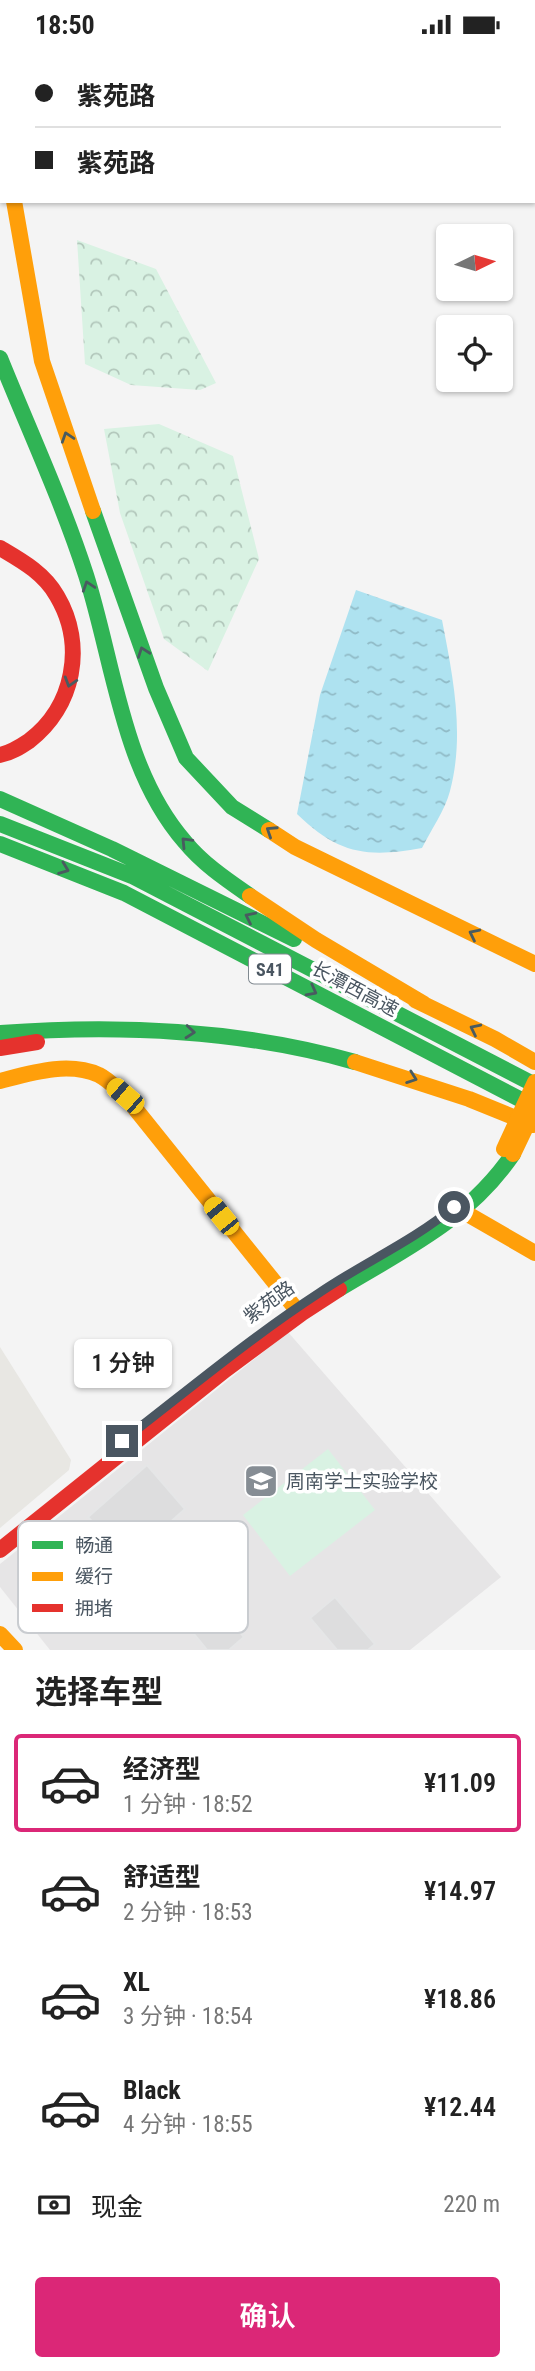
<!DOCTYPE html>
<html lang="zh">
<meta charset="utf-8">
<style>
:root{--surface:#fff;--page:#f6f6f6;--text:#222;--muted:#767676;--line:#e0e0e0;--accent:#db2777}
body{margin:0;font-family:"Roboto Condensed","Noto Sans SC",sans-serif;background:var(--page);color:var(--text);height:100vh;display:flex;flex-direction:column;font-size:26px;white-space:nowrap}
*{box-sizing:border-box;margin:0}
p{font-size:23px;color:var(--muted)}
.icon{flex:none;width:38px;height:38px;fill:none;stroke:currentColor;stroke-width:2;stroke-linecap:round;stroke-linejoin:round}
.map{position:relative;height:1601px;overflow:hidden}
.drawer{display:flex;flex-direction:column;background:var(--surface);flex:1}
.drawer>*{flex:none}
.banner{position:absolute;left:0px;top:0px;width:536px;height:154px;box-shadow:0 2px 5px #0004;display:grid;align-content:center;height:154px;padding:0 35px;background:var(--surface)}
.needle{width:46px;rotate:85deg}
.tools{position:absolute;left:436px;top:175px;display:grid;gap:14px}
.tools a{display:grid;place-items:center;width:77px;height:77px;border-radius:7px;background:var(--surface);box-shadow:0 2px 5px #0004;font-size:35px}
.end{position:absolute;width:32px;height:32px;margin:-16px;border:9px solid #4a5661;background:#fff;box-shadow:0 0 0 4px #fff}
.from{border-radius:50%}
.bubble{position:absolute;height:49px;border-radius:7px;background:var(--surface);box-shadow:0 2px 5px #0004;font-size:23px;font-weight:600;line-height:49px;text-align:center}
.car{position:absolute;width:21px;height:42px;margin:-21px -10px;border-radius:9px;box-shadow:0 0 5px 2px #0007;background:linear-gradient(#f5c518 24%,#345 0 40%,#f5c518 0 76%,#345 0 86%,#f5c518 0)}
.banner b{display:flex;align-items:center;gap:24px;height:66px;font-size:26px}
.banner b+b{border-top:2px solid var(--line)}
.banner i{width:18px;height:18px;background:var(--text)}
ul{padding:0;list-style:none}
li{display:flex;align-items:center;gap:21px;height:98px;margin:0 14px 10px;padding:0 21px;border:4px solid transparent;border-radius:7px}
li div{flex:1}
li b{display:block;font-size:26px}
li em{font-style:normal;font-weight:600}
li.current{border-color:var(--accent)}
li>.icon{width:63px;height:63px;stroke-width:1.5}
h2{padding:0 35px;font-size:32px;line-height:84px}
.pay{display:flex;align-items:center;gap:18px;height:77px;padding:0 35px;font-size:26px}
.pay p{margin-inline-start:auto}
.primary-button{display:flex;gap:14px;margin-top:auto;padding:14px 35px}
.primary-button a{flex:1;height:80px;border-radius:7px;background:var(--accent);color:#fff;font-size:28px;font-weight:600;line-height:80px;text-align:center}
.status{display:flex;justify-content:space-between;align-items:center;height:49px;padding:0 35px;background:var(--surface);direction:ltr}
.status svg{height:19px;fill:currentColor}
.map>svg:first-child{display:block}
</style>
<div class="status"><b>18:50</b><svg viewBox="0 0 49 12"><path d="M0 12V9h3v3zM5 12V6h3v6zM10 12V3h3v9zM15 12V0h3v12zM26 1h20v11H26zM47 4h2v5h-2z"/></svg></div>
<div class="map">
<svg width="535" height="1601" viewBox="0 0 535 1601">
<defs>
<pattern id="forest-crowns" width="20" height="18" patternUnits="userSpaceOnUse" patternTransform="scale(1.75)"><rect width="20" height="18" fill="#d9f2e3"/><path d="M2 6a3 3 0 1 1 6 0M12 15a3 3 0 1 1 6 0" fill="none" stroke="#b2c7bb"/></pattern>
<pattern id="water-ripples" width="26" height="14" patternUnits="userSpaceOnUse" patternTransform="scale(1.75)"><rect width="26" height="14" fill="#aee2f0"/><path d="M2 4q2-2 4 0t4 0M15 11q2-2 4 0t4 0" fill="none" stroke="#90bac6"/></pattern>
</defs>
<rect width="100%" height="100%" fill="#f4f4f4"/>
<path fill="#e8e7e3" d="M0,1298L71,1411L69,1421L0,1479Z"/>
<path fill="#e6e5e6" d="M288,1283L501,1528L410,1601H50L0,1538V1515Z"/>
<path fill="#d9f2e3" d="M328,1400L375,1461L290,1527L243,1466Z"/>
<path fill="url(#forest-crowns)" d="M77,191L156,220L216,334L200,341L131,336L85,315Z
M159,375L233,407L259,510L208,622L164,590L120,464L104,380Z"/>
<path fill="url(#water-ripples)" d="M356,541L442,571C453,628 465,685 450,742C445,761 431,781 422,799C367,809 338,805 297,765L320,646Z"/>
<path fill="#ddddde" stroke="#e5e6e7" stroke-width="2" d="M147,1416L185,1460L127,1512L88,1468Z
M177,1506L244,1588L229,1601H207L148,1529Z
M335,1548L375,1595L368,1601H337L310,1569Z"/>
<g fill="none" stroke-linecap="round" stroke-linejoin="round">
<path stroke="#30b455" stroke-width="16" d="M0,309C29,381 62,452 86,526C114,614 122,721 185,793C203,815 227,831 250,847
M93,462L156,639L186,709L232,758L269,781
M0,750L112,800L294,890
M0,775L132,827L535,1036
M0,795L124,844L535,1058
M0,984C120,975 239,980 355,1013
M339,1240C405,1200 468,1171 513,1105"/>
<path stroke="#ff9f0a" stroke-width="16" d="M14,152L42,312L93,462
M269,781L295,798L535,915
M250,847L316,891L424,955
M415,951L495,990L535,1013
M355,1013L469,1050L533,1076
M0,1032C31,1024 68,1012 99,1026C109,1031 117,1040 125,1047L300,1265
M457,1159L535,1204
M0,1585L15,1601"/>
<path stroke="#e5322d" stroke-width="16" d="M6,0V2
M0,499C22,512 44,524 57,547C86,596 74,658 29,692C20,698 11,704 0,706
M0,999L37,993
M0,1501L225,1321L302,1264L339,1240"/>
<path stroke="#ff9f0a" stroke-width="16" d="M504,1100L535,1033
M513,1105L535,1059"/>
</g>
<defs><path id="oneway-chevron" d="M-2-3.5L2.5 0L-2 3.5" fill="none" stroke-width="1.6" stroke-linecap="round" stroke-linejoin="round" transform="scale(1.75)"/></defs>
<g stroke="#495b60">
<use href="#oneway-chevron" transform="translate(67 388) rotate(-108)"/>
<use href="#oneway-chevron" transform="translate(88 537) rotate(-108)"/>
<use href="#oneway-chevron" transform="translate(143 603) rotate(-110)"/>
<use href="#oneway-chevron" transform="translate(70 633) rotate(107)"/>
<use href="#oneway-chevron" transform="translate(271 782) rotate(-147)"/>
<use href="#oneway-chevron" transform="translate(186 793) rotate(-134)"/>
<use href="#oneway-chevron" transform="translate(64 820) rotate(21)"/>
<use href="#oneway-chevron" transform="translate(250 868) rotate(-154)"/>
<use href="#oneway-chevron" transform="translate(474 885) rotate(-154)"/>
<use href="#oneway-chevron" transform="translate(312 942) rotate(28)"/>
<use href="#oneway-chevron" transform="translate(475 980) rotate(-154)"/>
<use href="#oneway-chevron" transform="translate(190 983) rotate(5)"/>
<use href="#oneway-chevron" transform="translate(412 1029) rotate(20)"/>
</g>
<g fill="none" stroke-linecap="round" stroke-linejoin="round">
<path stroke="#4a5661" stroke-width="9" d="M122,1392C187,1342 250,1289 319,1244C363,1214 413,1192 454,1158"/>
</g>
<defs>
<g id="school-square" transform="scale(1.75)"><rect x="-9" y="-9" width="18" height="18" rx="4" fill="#868d94" stroke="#fff"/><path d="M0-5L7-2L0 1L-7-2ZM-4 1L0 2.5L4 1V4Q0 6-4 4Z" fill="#fff"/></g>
</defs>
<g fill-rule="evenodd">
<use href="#school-square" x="261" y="1432"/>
</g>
<g text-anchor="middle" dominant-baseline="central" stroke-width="7" stroke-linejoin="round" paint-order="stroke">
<rect fill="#fff" stroke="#808990" stroke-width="2" x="249" y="905.5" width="42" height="29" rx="5"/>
<g font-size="18" font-weight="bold" fill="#4a5661">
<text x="270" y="920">S41</text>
</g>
<g font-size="19" fill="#4a5661" stroke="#fff">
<text transform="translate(355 940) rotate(28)">长潭西高速</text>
<text transform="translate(269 1253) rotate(-36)">紫苑路</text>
</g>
<g font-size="19" fill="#4a5661" stroke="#fff" text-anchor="start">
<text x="286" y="1432">周南学士实验学校</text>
</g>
</g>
<rect x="18" y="1472" width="230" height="112" rx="10" fill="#fff" stroke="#c9ccd0" stroke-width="2"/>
<rect x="32" y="1492" width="31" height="8" fill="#30b455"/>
<rect x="32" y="1523" width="31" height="9" fill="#ff9f0a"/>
<rect x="32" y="1555" width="31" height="8" fill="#e5322d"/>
<g font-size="19" fill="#4a5661">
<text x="75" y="1503">畅通</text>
<text x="75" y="1534">缓行</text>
<text x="75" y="1566">拥堵</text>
</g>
</svg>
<div class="tools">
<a><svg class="needle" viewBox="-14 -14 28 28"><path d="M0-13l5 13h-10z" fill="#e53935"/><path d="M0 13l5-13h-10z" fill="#767676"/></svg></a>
<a><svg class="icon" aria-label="locate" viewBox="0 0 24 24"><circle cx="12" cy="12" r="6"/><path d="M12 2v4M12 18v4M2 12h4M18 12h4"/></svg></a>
</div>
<i class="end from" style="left:454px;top:1158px"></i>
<i class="end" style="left:122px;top:1392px"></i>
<div class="bubble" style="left:74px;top:1290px;width:98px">1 分钟</div>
<i class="car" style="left:125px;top:1047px;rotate:311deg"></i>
<i class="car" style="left:221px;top:1167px;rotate:321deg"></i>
<div class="banner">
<b><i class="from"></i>紫苑路</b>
<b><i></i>紫苑路</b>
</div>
</div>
<section class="drawer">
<h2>选择车型</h2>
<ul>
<li class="current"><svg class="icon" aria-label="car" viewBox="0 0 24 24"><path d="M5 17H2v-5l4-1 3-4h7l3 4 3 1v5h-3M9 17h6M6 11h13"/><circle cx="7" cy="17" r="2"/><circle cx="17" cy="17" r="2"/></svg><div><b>经济型</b><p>1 分钟 · 18:52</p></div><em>¥11.09</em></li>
<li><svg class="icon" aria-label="car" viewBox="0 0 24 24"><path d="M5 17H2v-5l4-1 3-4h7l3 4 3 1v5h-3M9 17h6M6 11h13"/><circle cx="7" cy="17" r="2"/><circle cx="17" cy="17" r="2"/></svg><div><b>舒适型</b><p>2 分钟 · 18:53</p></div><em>¥14.97</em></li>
<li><svg class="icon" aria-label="car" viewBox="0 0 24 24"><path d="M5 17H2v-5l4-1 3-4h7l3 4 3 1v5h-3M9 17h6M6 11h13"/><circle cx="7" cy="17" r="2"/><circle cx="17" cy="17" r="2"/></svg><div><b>XL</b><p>3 分钟 · 18:54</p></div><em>¥18.86</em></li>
<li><svg class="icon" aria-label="car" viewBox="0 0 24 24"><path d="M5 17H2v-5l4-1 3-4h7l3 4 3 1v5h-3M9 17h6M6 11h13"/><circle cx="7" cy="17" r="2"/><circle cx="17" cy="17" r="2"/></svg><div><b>Black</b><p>4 分钟 · 18:55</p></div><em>¥12.44</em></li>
</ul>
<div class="pay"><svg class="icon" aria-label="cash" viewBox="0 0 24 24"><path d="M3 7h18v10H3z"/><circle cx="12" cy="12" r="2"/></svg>现金<p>220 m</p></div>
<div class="primary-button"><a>确认</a></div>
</section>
